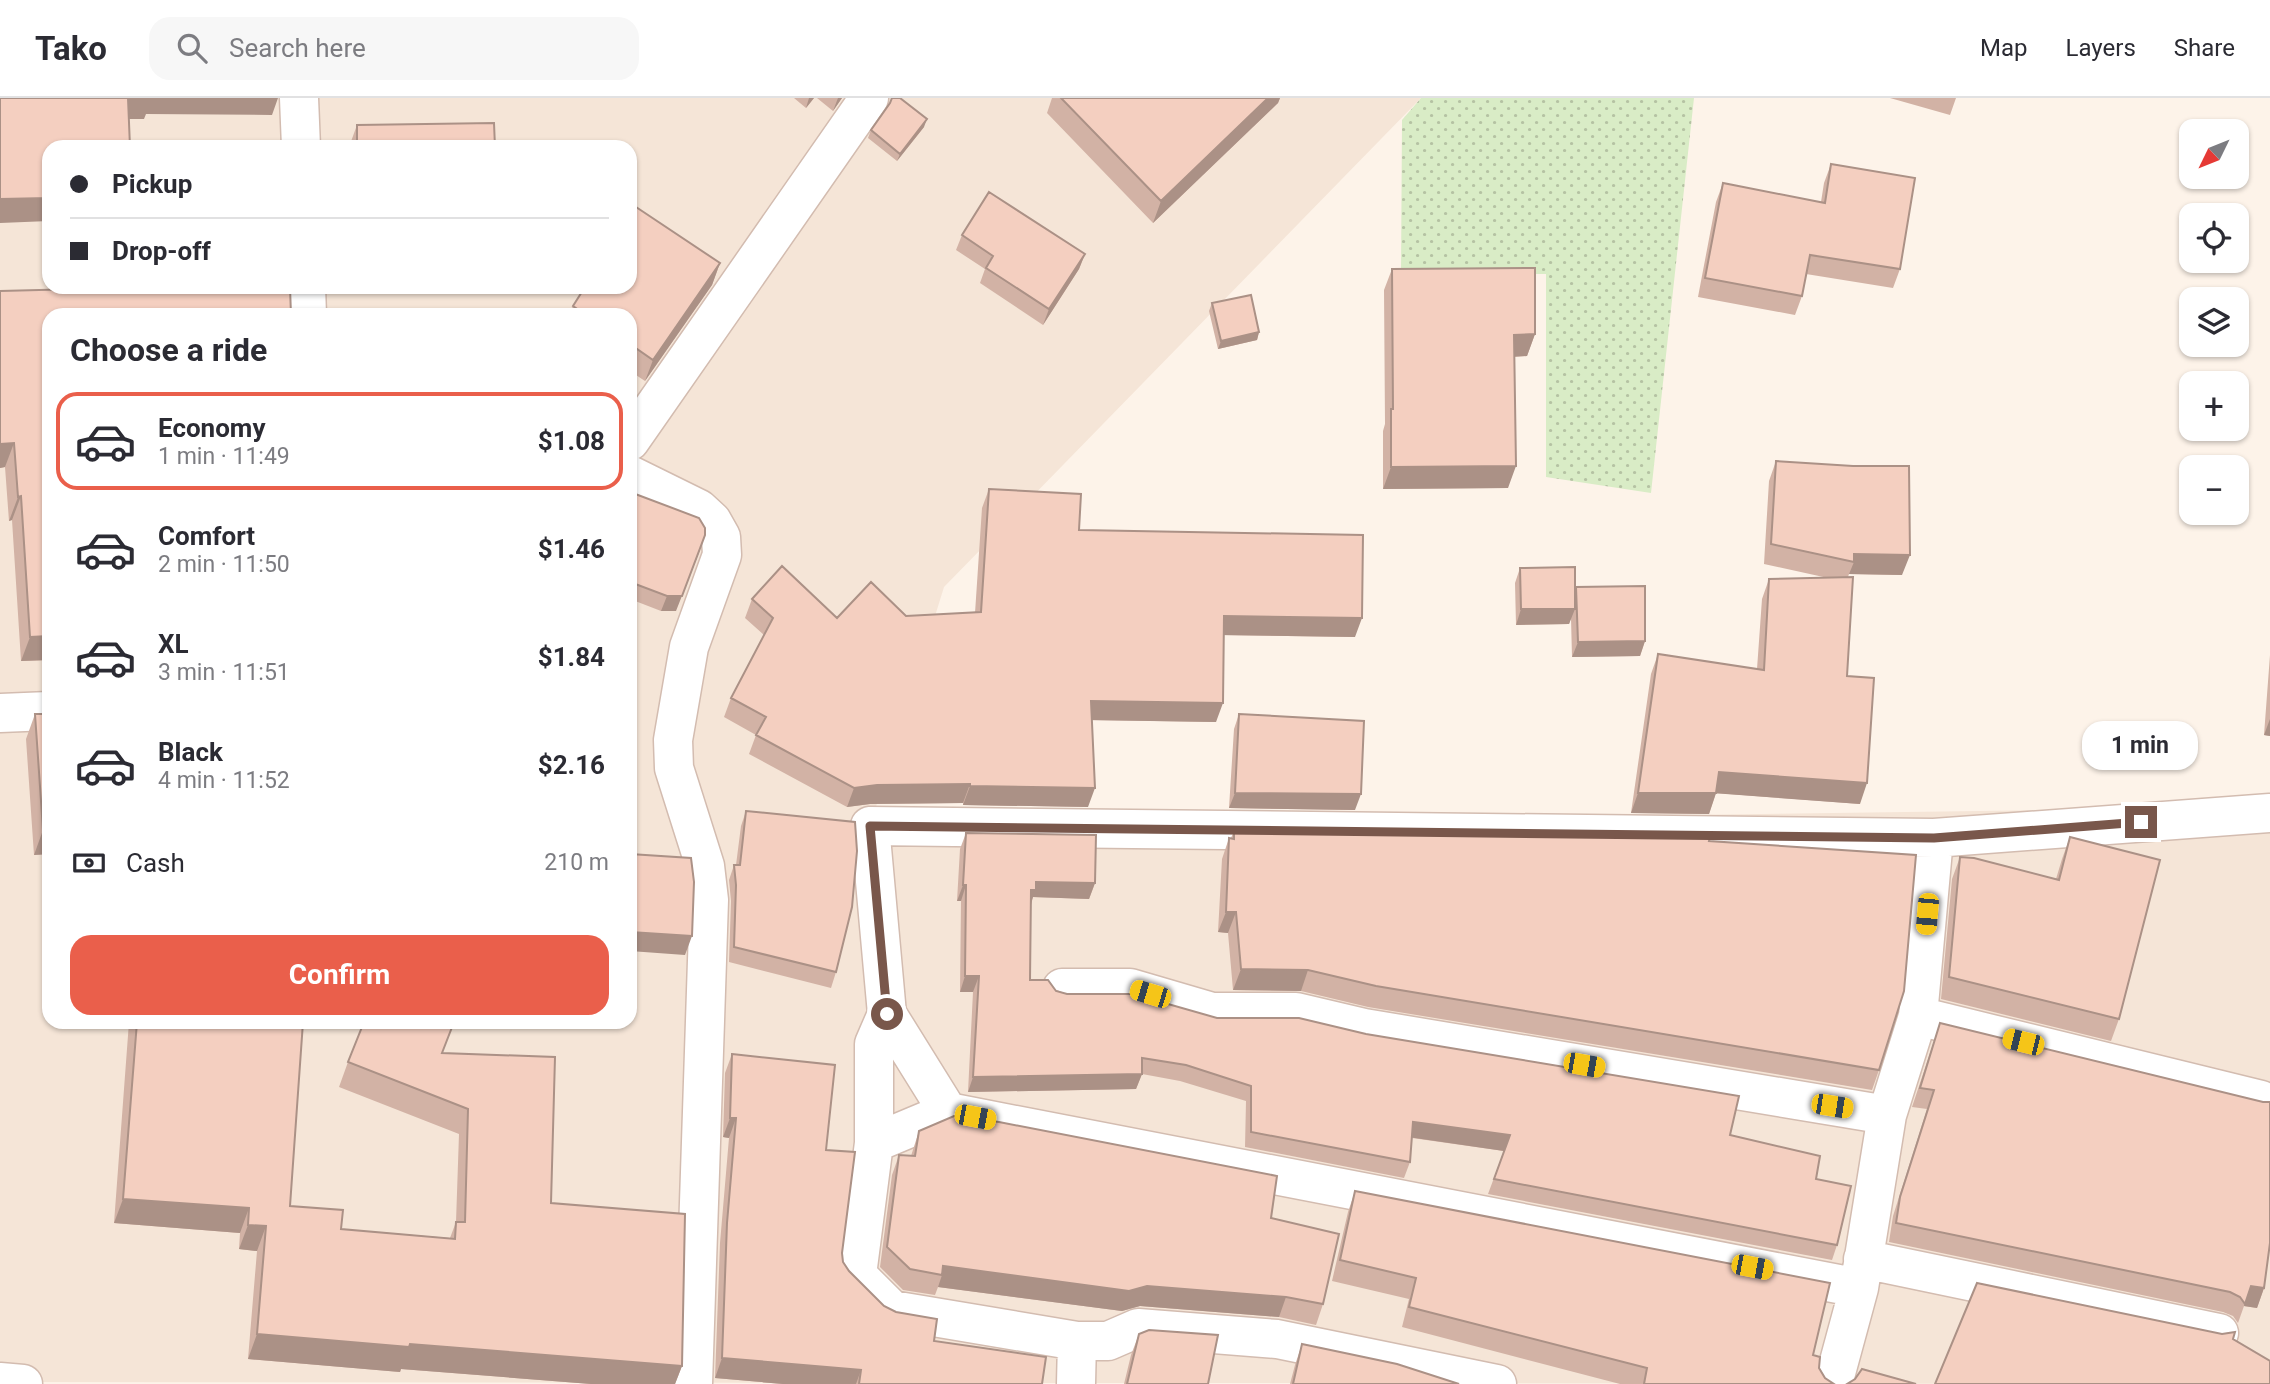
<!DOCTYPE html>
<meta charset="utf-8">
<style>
:root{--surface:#fff;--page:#f7f7f7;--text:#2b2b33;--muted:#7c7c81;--line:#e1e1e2;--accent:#ea5f4b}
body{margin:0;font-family:Roboto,sans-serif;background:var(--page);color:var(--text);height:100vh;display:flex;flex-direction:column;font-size:26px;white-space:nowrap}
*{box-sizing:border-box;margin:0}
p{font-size:23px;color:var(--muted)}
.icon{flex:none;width:38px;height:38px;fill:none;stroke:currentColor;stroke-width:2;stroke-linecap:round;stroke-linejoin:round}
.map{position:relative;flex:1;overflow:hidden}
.side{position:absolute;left:42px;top:210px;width:595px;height:721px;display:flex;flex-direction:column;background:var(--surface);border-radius:21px;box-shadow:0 2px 5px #0004}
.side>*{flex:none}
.banner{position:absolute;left:42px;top:42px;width:595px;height:154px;border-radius:21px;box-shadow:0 2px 5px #0004;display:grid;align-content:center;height:154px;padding:0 28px;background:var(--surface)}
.needle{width:46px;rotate:227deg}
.fabs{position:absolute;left:2179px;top:21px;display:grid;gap:14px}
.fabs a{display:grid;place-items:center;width:70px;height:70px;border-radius:14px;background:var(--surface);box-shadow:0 2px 5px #0004;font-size:35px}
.end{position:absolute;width:32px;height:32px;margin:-16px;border:9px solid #79574b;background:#fff;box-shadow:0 0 0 4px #fff}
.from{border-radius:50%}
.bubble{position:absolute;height:49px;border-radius:21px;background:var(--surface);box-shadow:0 2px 5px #0004;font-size:23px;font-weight:700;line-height:49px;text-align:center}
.car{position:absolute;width:21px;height:42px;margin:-21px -10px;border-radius:9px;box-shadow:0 0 5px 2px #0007;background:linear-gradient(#f5c518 24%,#345 0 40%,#f5c518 0 76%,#345 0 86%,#f5c518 0)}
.banner b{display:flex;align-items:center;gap:24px;height:66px;font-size:26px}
.banner b+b{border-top:2px solid var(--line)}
.banner i{width:18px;height:18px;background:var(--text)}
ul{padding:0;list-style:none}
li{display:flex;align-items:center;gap:21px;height:98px;margin:0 14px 10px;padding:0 14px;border:4px solid transparent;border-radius:21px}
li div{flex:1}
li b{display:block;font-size:26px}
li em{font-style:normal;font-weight:700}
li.current{border-color:var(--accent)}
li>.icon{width:63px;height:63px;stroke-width:1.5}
h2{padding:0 28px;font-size:32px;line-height:84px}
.pay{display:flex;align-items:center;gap:18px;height:77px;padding:0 28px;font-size:26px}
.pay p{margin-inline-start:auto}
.primary-button{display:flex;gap:14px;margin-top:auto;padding:14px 28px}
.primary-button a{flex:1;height:80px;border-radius:21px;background:var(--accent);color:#fff;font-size:28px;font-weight:700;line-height:80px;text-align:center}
header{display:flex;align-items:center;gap:42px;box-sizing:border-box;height:98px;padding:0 35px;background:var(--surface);border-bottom:2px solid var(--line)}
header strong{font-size:33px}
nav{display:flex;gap:38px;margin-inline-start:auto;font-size:24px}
.search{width:490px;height:63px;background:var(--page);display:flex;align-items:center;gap:18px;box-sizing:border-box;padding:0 24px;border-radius:21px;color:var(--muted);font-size:26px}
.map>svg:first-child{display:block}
</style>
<header>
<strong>Tako</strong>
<div class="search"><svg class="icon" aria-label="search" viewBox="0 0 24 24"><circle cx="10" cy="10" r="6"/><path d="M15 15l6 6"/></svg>Search here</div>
<nav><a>Map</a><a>Layers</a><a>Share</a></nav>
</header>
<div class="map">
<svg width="2270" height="1286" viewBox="0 0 2270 1286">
<defs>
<pattern id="grass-dots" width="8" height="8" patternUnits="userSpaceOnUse" patternTransform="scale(1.75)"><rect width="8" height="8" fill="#d9ecc6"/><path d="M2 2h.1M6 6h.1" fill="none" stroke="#b5c2a3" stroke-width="1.8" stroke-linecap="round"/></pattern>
</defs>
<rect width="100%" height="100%" fill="#fdf3e9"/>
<path fill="#f5e5d7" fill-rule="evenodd" d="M0,0H1421L944,489L870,728L2270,709V1286L0,1284ZM49,49H630V189H49ZM49,217H630V924H49Z"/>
<path fill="url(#grass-dots)" d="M1421,0H1694L1651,395L1546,379V176H1401L1402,22Z"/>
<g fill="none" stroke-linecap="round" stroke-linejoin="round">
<g stroke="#d3bcb0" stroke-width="41">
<path id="street" d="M299,0L301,49
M306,189L307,217
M630,343L869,0
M630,377L699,411L712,423L721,439L722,457L689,549L673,642L674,670L705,768L709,802L693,1286
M0,615L49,613
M1062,890H1130L1212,914H1296L1364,930L1887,1017
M887,916L874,946V1045L857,1177L892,1212L1077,1243
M1918,918L2261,1002
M948,1014L1859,1190
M874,1045L948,1014L887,916L870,728L1934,740L2270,715
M1863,1161L2219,1235
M0,1284L23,1286
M1076,1286L1077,1243H1108L1138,1230L1277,1241L1497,1286
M1833,1286L1859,1190L1887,1017L1918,918L1934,740"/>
</g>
<use href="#street" stroke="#fff" stroke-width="38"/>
</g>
<path fill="#d2b2a5" d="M794,0H814L806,10Z
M817,0H842L833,13Z
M1052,0H1280L1278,5L1153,125L1047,15Z
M1890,0H1956L1950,17Z
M357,27L495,49H349Z
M924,29L897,63L868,40L871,32Z
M1831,66L1900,171L1893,190L1806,176L1802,198L1795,217L1698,199L1716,104L1723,85L1821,104L1824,85Z
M962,137L1085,156L1079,171L1043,227L980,185L985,171L956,152Z
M720,165L712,187L645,283L630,273V217H569L573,208Z
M1392,171L1535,236L1527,258L1514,259L1508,390L1383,391V333L1385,326L1384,192Z
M148,189H290L49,217V562L21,563L12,422L9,423L5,369L0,370V193Z
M1212,205L1259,234L1257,242L1218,251L1209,213Z
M1776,363L1902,477L1849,476L1848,479L1847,578L1860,706L1716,695L1709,716L1631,715L1651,576L1658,556L1757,571L1762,501L1769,481L1828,480L1764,466L1769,383Z
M989,391L1079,432L1355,539L1224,537L1216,624L1092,622L1088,709L963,707V705L870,706L847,709L749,656L756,637L724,619L731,600L764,537L745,520L752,501L837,520L975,515L982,410Z
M630,394L676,513H661L630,501Z
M1520,470L1575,494L1576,489L1645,543L1640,558L1572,559L1571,520L1569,526L1516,527L1515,485Z
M2270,557V638L2264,637Z
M35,616L49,756L34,757L26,641Z
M1239,616L1355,712L1229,710L1234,631Z
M746,713L836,874L831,890L729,864L731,803L729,782L734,767H736L741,728Z
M1234,733L1709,743L1879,972L1872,992L1368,909L1301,893L1233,892L1228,835L1218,834L1222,761L1229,740H1231Z
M966,735L1095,785L1089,801L1033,799L1031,807L1030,882L1067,896L1217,920L1730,1037L1816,1081L1837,1147L1832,1162L1488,1096L1504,1053L1412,1040L1410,1064L1404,1080L1245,1049L1246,1003L1180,983L1142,976L1136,991L968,994L973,894H960L961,803H957L960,751Z
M2070,739L2119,921L2111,943L1941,901L1952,781L1960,759L2056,781L2062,761Z
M129,924H303L290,1108L341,1131L450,1140L456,1124L459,1036L339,989L348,964L443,955L551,1105L682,1268L675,1286H591L401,1271L400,1274L248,1261L257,1153L239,1151L240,1135L114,1125Z
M1940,925L2264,1190L2257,1210L2244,1208L2238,1225L2233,1218L2223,1214L1889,1144L1893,1118L1927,1011L1912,1009Z
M732,956L826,1052L843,1164L849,1173L884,1208L934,1243L1042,1286H783L715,1280L720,1145L729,1040L723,1039L725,975Z
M919,1033L1271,1120L1323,1206L1316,1227L1279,1219L1140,1208L1122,1213L938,1189L935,1197L903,1192L880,1169L892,1077L899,1057L911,1058Z
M1355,1093L1813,1257L1825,1280L1834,1286H1620L1402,1229L1409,1201L1332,1183L1348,1114Z
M1139,1236L1208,1286H1124L1131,1257Z
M1302,1246L1459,1286H1290L1295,1267Z"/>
<path fill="#ab9186" d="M127,0H278L272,17L146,16L144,21H119Z
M809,0H814L806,10Z
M838,0H842L833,13Z
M1268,0H1280L1278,5L1153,125L1161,103Z
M927,21L924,29L897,63L900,56Z
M49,100V123L0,125V101Z
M1085,156L1079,171L1043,227L1049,211Z
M720,165L712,187L645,283L653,262Z
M1259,234L1257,242L1218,251L1221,243Z
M1535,236L1527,258L1506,259L1514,237Z
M14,345L5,369L0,370V346Z
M1516,368L1508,390L1383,391L1391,369Z
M21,398L12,422L9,423L18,399Z
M700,452L676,513H661L667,498Z
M1854,456L1910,457L1902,477L1849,476L1854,464Z
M1521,511H1575L1569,526L1516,527Z
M1224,518L1362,520L1355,539L1217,537Z
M49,538V562L21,563L30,539Z
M1645,543L1640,558L1572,559L1578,544Z
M1091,603L1223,605L1216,624L1084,622Z
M2270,621V638L2264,637Z
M1719,674L1867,685L1860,706L1712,695Z
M970,686L963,705L870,706L847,709L854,690L877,687Z
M970,688L1095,690L1088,709L963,707Z
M1235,695L1361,696L1355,712L1229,710Z
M1638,695H1716L1709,716L1631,715Z
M49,731V756L34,757L43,732Z
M1036,784L1095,785L1089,801L1033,799L1030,808L1031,792Z
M963,787H966L961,803H957Z
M1226,814H1236L1228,835L1218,834Z
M630,834L692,838L685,857L630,853Z
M1241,871L1308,872L1301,893L1233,892Z
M965,878H979L973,894H960Z
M1142,976L1136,991L968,994L973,979Z
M730,1020H736L729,1040L723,1039Z
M1413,1024L1510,1037L1504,1053L1408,1039Z
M123,1101L249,1110L240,1135L114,1125Z
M248,1127L266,1128L257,1153L239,1151Z
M943,1168L1147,1188L1286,1199L1279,1219L1140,1208L1122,1213L938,1189L942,1177Z
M2251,1188L2264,1190L2257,1210L2244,1208Z
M257,1236L410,1246L682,1268L675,1286H591L401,1271L400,1274L248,1261Z
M722,1260L861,1272L856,1286H783L715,1280Z"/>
<path fill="#f4cfc0" stroke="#ab9186" stroke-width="2" d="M0,0H128L130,49H49V100L0,101Z
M892,0H900L927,21L900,56L871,32L890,5Z
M1061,0H1268L1161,103Z
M494,25L495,49H357V27Z
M1831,66L1915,80L1900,171L1810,157L1802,198L1705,180L1723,85L1825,105Z
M989,94L1085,156L1049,211L986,170L993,158L962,137Z
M630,105L720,165L653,262L630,246V217H586L573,208L585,189H630Z
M1535,170V236L1514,237L1516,368L1391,369V311H1393L1392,171Z
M157,189H290L291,217H49V538L30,539L21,398L18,399L14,345L0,346V193Z
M1251,197L1259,234L1221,243L1212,205Z
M1776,363L1853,368H1909L1910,457L1854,456V464L1771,446Z
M989,391L1081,396L1079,432L1363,437L1362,520L1224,518L1223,605L1091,603L1095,690L970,688V686L877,687L854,690L756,637L766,619L731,600L773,520L752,501L782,468L837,520L871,484L906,518L981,514Z
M630,394L699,420L705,430V437L682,498H667L630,484Z
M1575,469V511H1521L1520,470Z
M1853,479L1847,578L1874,580L1867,685L1719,674L1716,695H1638L1658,556L1764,572L1769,481Z
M1645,488V543L1578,544L1576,489Z
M35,616H49V731L43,732Z
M1239,616L1364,623L1361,696L1235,695Z
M746,713L855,724L857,753L852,809L836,874L734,849L736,787L734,767H740Z
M1234,733L1710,739L1709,743L1916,757L1904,893L1879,972L1376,888L1308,872L1241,871L1236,814H1226L1229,740L1234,741Z
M966,735L1096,737L1095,785L1036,784V792H1031L1030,882H1048L1056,893L1067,896H1133L1217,920H1299L1366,936L1739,998L1730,1037L1820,1058L1816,1081L1851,1088L1837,1147L1494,1081L1510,1037L1413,1024L1410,1064L1251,1034V988L1186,967L1142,960V976L973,979L979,878H965L966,787H963Z
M2070,739L2160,762L2119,921L1949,879L1960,759L1974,760L2059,782Z
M630,756L691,760L694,784L692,838L630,834Z
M137,924H303L290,1108L343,1112L341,1131L455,1141L456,1124H465L468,1011L348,964L364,924H454L442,955L555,959L551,1105L685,1116L682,1268L410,1246L409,1249L257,1236L266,1128L248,1127L249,1110L123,1101Z
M1940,925L2263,1004H2270V1145L2264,1190L2251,1188L2245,1206L2240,1199L2230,1194L1896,1125L1900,1099L1934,992L1920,990Z
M732,956L835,967L826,1052L855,1054L842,1155L843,1164L849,1173L884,1208L896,1214L937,1221L934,1243L1046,1259L1042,1286H859L861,1272L722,1260L727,1125L736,1020H730Z
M954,1018L999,1024L1277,1078L1271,1120L1339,1136L1323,1206L1286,1199L1147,1188L1129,1193L943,1168L942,1177L910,1171L887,1149L899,1057L915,1058L919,1033Z
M1355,1093L1830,1185L1813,1257L1820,1259L1819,1270L1825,1280L1834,1286H1644L1647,1270L1409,1209L1416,1180L1340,1162Z
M1977,1185L2222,1236L2235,1234L2233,1241L2270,1263V1286H1935Z
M1149,1232L1218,1237L1208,1286H1127L1139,1236Z
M1302,1246L1397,1266L1459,1286H1293Z
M1862,1271L1916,1286H1847L1855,1281Z"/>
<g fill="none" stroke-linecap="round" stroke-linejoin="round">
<path stroke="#79574b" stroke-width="9" d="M887,916L870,728L1934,740L2141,724"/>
</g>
</svg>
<div class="fabs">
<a><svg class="needle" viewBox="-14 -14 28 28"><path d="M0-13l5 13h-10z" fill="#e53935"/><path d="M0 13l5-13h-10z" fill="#7c7c81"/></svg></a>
<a><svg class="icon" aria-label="locate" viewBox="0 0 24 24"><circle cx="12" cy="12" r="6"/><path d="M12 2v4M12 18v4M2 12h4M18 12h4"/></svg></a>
<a><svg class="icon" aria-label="layers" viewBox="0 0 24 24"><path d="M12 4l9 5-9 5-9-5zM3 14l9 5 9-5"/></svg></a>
<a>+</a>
<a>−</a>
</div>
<i class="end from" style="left:887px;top:916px"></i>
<i class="end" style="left:2141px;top:724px"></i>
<div class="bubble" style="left:2082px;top:623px;width:116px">1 min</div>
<i class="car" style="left:1927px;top:816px;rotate:185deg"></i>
<i class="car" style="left:1150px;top:896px;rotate:287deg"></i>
<i class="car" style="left:2023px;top:944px;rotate:284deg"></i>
<i class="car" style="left:1584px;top:967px;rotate:100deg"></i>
<i class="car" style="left:1832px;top:1008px;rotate:99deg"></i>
<i class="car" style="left:975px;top:1019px;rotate:101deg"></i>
<i class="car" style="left:1752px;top:1169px;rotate:101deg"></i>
<div class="banner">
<b><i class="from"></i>Pickup</b>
<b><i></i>Drop-off</b>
</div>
<section class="side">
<h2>Choose a ride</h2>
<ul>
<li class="current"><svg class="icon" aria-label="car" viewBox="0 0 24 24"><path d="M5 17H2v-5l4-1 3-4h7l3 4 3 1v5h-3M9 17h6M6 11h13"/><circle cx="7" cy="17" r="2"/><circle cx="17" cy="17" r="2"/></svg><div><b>Economy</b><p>1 min · 11:49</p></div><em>$1.08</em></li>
<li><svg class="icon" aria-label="car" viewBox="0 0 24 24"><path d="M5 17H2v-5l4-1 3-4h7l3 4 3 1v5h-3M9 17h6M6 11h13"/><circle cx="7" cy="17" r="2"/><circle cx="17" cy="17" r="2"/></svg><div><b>Comfort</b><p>2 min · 11:50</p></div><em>$1.46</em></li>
<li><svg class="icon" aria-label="car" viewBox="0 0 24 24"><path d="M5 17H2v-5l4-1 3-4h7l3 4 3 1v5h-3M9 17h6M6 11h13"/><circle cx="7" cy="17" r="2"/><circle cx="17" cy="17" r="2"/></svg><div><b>XL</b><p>3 min · 11:51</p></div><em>$1.84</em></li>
<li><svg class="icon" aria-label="car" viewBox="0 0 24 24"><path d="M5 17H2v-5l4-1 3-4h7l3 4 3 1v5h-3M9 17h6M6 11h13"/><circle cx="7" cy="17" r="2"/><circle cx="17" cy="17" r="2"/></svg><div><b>Black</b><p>4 min · 11:52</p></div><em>$2.16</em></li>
</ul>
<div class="pay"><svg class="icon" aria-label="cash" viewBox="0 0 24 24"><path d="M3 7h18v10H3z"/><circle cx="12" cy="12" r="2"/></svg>Cash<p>210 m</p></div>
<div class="primary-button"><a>Confirm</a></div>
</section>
</div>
